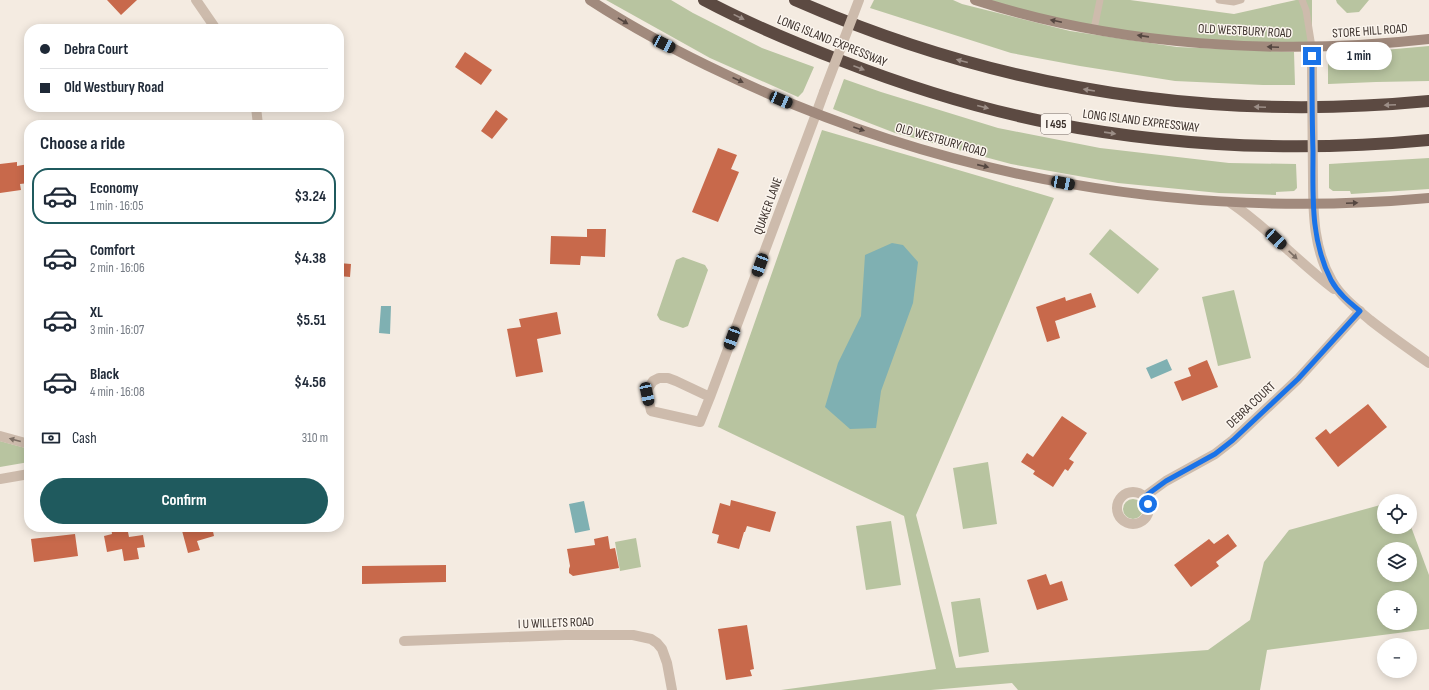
<!DOCTYPE html>
<meta charset="utf-8">
<style>
:root{--surface:#fff;--page:#f2f2f3;--text:#1f2937;--muted:#747a83;--line:#e0e1e3;--accent:#1f5a5e}
body{margin:0;font-family:"Sofia Sans Condensed",sans-serif;background:var(--page);color:var(--text);height:100vh;display:flex;flex-direction:column;font-size:15px;white-space:nowrap}
*{box-sizing:border-box;margin:0}
p{font-size:13px;color:var(--muted)}
.icon{flex:none;width:22px;height:22px;fill:none;stroke:currentColor;stroke-width:2;stroke-linecap:round;stroke-linejoin:round}
.map{position:relative;flex:1;overflow:hidden}
.panel{position:absolute;left:24px;top:120px;width:320px;height:412px;display:flex;flex-direction:column;background:var(--surface);border-radius:16px;box-shadow:0 2px 10px #0003}
.panel>*{flex:none}
.guide{position:absolute;left:24px;top:24px;width:320px;height:88px;border-radius:16px;box-shadow:0 2px 10px #0003;display:grid;align-content:center;height:88px;padding:0 16px;background:var(--surface)}
.controls{position:absolute;left:1377px;top:494px;display:grid;gap:8px}
.controls a{display:grid;place-items:center;width:40px;height:40px;border-radius:50%;background:var(--surface);box-shadow:0 2px 10px #0003;font-size:20px}
.end{position:absolute;width:18px;height:18px;margin:-9px;border:5px solid #1a73e8;background:#fff;box-shadow:0 0 0 2px #fff}
.from{border-radius:50%}
.bubble{position:absolute;height:28px;border-radius:14px;background:var(--surface);box-shadow:0 2px 10px #0003;font-size:13px;font-weight:700;line-height:28px;text-align:center}
.car{position:absolute;width:12px;height:24px;margin:-12px -6px;border-radius:5px;box-shadow:0 0 3px 1px #0007;background:linear-gradient(#222 24%,#8ab4d8 0 40%,#222 0 76%,#8ab4d8 0 86%,#222 0)}
.guide b{display:flex;align-items:center;gap:14px;height:38px;font-size:15px}
.guide b+b{border-top:1px solid var(--line)}
.guide i{width:10px;height:10px;background:var(--text)}
ul{padding:0;list-style:none}
li{display:flex;align-items:center;gap:12px;height:56px;margin:0 8px 6px;padding:0 8px;border:2px solid transparent;border-radius:16px}
li div{flex:1}
li b{display:block;font-size:15px}
li em{font-style:normal;font-weight:700}
li.selected{border-color:var(--accent)}
li>.icon{width:36px;height:36px;stroke-width:1.5}
h2{padding:0 16px;font-size:18px;line-height:48px}
.pay{display:flex;align-items:center;gap:10px;height:44px;padding:0 16px;font-size:15px}
.pay p{margin-inline-start:auto}
.primary-button{display:flex;gap:8px;margin-top:auto;padding:8px 16px}
.primary-button a{flex:1;height:46px;border-radius:24px;background:var(--accent);color:#fff;font-size:16px;font-weight:700;line-height:46px;text-align:center}
.map>svg:first-child{display:block}
</style>
<div class="map">
<svg width="1429" height="690" viewBox="0 0 1429 690">
<rect width="100%" height="100%" fill="#f4ebe1"/>
<path fill="#b8c4a0" fill-rule="evenodd" d="M606,0H671L693,13L762,48L814,67L803,92L798,97L710,58Z
M874,0H953L962,4L1070,31L1177,47L1294,52L1295,85H1263L1175,81L1080,66L1011,53L870,8Z
M975,0H1130L1234,14L1296,0H1312V47L1129,34Z
M1336,0H1369L1359,12L1347,13L1337,3Z
M1429,46V81L1376,82L1328,84V55Z
M844,79L881,92L998,128L1100,148L1229,163L1296,164L1297,188L1294,191L1276,192V195L1219,193L1118,183L1011,164L895,133L833,109Z
M822,130L1054,198L916,515L956,668L1208,650L1250,620L1264,562L1289,530L1384,504V527H1410V524L1429,575V629L1267,650L1260,690H1018L1012,683L931,690H781L936,669L904,516L718,427ZM1384,549H1410V575H1384ZM1384,597H1410V623H1384Z
M1429,158V189L1351,194L1350,191H1333L1329,188V164Z
M1110,229L1159,269L1138,294L1089,254Z
M683,257L705,265L708,270L688,326L683,328L660,320L657,315L676,260Z
M1234,290L1251,358L1218,366L1202,297Z
M0,441L29,449V462L0,467Z
M988,462L997,524L963,529L953,468Z
M1123 509a10 10 0 1 1 20 0a10 10 0 1 1-20 0Z
M891,521L901,585L866,590L856,526Z
M636,538L641,567L620,571L615,542Z
M980,598L989,652L959,657L951,602Z"/>
<path fill="#7fb0b2" d="M892,243L903,245L918,262L913,303L881,391L876,428L850,429L825,407L838,363L861,316L865,255Z
M381,306H391L390,334L379,333Z
M1167,359L1172,370L1151,379L1146,368Z
M584,501L590,530L575,533L569,504Z"/>
<path fill="#c8694b" d="M107,0H137L121,15Z
M465,52L492,70L481,85L455,67Z
M496,110L508,119L492,139L481,131Z
M718,148L737,155L731,169L739,172L718,222L692,212Z
M17,162V166L29,164V183L20,184L21,190L0,193V164Z
M587,229H606L605,257L581,256L580,265L550,264L551,236L587,237Z
M339,263L351,264L350,277L339,276Z
M1091,293L1096,307L1055,321L1060,338L1047,342L1036,307L1065,297L1066,301Z
M557,312L561,334L537,339L543,372L516,377L507,329L521,327L519,319Z
M1207,360L1218,387L1182,401L1174,382L1191,376L1188,368Z
M1368,404L1387,427L1338,467L1315,438L1326,429L1330,434Z
M1062,416L1087,433L1069,459L1074,462L1068,471L1065,469L1053,487L1033,474L1035,471L1021,462L1027,453L1033,457Z
M731,500L776,512L770,532L747,526L745,532H744L739,549L717,543L719,535L712,533L720,503L730,506Z
M111,527H127L129,537L143,535L145,547L137,548L139,559L124,561L122,549L107,552L104,536L112,534Z
M181,527H212L214,536L197,541L200,550L188,553Z
M75,534L78,556L34,562L31,539Z
M1228,534L1237,546L1216,562L1219,566L1191,587L1174,565L1209,539L1214,544Z
M608,536L610,549L615,548L619,568L573,576L569,573V569L570,566L567,549L595,545L594,539Z
M446,565V582L362,584V566Z
M1046,574L1050,585L1062,581L1068,600L1037,610L1027,580Z
M747,625L754,669L750,670L752,676L726,680L718,629Z"/>
<g fill="none" stroke-linecap="round" stroke-linejoin="round">
<path stroke="#cdbbac" stroke-width="7" d="M1219,0L1234,2L1241,0
M1302,0L1306,10L1312,47
M1094,29L1100,0"/>
<path stroke="#cdbbac" stroke-width="10" d="M196,0L216,29
M256,107L258,125
M710,397L676,381L668,378H659L653,381L649,387L647,393L651,411L700,422L710,397L816,114
M0,436L29,444
M0,479L29,474
M1117 508a16 16 0 1 1 32 0a16 16 0 1 1-32 0Z
M1144,497L1166,481L1215,454L1233,440L1298,379L1360,311
M404,641L565,635H633L651,639L657,643L662,649L667,663L672,690"/>
<path stroke="#cdbbac" stroke-width="10" d="M1312,47V74
M816,114L824,92
M1313,180C1313,215 1314,250 1332,281C1341,297 1356,308 1370,320C1389,335 1409,349 1429,363
M1231,203C1268,228 1298,262 1334,289"/>
<path stroke="#a18a7d" stroke-width="10" d="M590,0C633,28 678,52 725,74C945,179 1187,220 1429,198
M975,0C1117,46 1281,56 1429,39"/>
<path stroke="#5c4a42" stroke-width="12" d="M704,0C749,24 795,43 842,61C909,87 980,109 1051,123C1175,147 1303,152 1429,140
M795,0C997,89 1209,122 1429,101"/>
<path stroke="#cdbbac" stroke-width="10" d="M1312,74L1313,180
M824,92L859,0"/>
</g>
<defs><path id="oneway-solid" d="M-6-.8H1V-3.2L6.5 0L1 3.2V.8H-6Z"/></defs>
<g fill="#9c8e87">
<use href="#oneway-solid" transform="translate(739 17) rotate(26)"/>
<use href="#oneway-solid" transform="translate(962 61) rotate(-165)"/>
<use href="#oneway-solid" transform="translate(859 68) rotate(21)"/>
<use href="#oneway-solid" transform="translate(1089 90) rotate(-171)"/>
<use href="#oneway-solid" transform="translate(1390 105) rotate(177)"/>
<use href="#oneway-solid" transform="translate(983 107) rotate(14)"/>
<use href="#oneway-solid" transform="translate(1260 107) rotate(-178)"/>
<use href="#oneway-solid" transform="translate(1110 133) rotate(8)"/>
</g>
<g fill="#544640">
<use href="#oneway-solid" transform="translate(623 21) rotate(31)"/>
<use href="#oneway-solid" transform="translate(1056 21) rotate(-168)"/>
<use href="#oneway-solid" transform="translate(1143 36) rotate(-172)"/>
<use href="#oneway-solid" transform="translate(1273 47) rotate(-178)"/>
<use href="#oneway-solid" transform="translate(738 80) rotate(25)"/>
<use href="#oneway-solid" transform="translate(859 129) rotate(19)"/>
<use href="#oneway-solid" transform="translate(983 166) rotate(13)"/>
<use href="#oneway-solid" transform="translate(1352 203) rotate(-2)"/>
</g>
<g fill="#7d6f65">
<use href="#oneway-solid" transform="translate(1293 255) rotate(43)"/>
<use href="#oneway-solid" transform="translate(15 440) rotate(-165)"/>
</g>
<g fill="none" stroke-linecap="round" stroke-linejoin="round">
<path stroke="#1a73e8" stroke-width="5" d="M1148,504L1144,497L1166,481L1215,454L1233,440L1298,379L1360,311C1349,302 1338,293 1331,280C1310,239 1313,195 1313,151C1312,119 1312,88 1312,56"/>
</g>
<g text-anchor="middle" dominant-baseline="central" stroke-width="3" stroke-linejoin="round" paint-order="stroke">
<rect fill="#fbf5ee" stroke="#756b66" stroke-width="1" x="1041" y="114" width="30" height="20" rx="3"/>
<g font-size="12" font-weight="bold" fill="#3b302b">
<text x="1056" y="124">I 495</text>
</g>
<g font-size="13" fill="#3b302b" stroke="#fbf5ee">
<text transform="translate(1245 31) rotate(3)">OLD WESTBURY ROAD</text>
<text transform="translate(1370 31) rotate(-4)">STORE HILL ROAD</text>
<text transform="translate(832 41) rotate(22)">LONG ISLAND EXPRESSWAY</text>
<text transform="translate(1141 121) rotate(7)">LONG ISLAND EXPRESSWAY</text>
<text transform="translate(941 140) rotate(16)">OLD WESTBURY ROAD</text>
<text transform="translate(768 206) rotate(-70)">QUAKER LANE</text>
<text transform="translate(1251 405) rotate(-43)">DEBRA COURT</text>
<text transform="translate(556 623) rotate(-2)">I U WILLETS ROAD</text>
</g>
</g>
</svg>
<div class="controls">
<a><svg class="icon" aria-label="locate" viewBox="0 0 24 24"><circle cx="12" cy="12" r="6"/><path d="M12 2v4M12 18v4M2 12h4M18 12h4"/></svg></a>
<a><svg class="icon" aria-label="layers" viewBox="0 0 24 24"><path d="M12 4l9 5-9 5-9-5zM3 14l9 5 9-5"/></svg></a>
<a>+</a>
<a>−</a>
</div>
<i class="end from" style="left:1148px;top:504px"></i>
<i class="end" style="left:1312px;top:56px"></i>
<div class="bubble" style="left:1326px;top:42px;width:66px">1 min</div>
<i class="car" style="left:664px;top:44px;rotate:117deg"></i>
<i class="car" style="left:781px;top:100px;rotate:113deg"></i>
<i class="car" style="left:1063px;top:183px;rotate:101deg"></i>
<i class="car" style="left:1276px;top:239px;rotate:133deg"></i>
<i class="car" style="left:760px;top:265px;rotate:200deg"></i>
<i class="car" style="left:732px;top:338px;rotate:200deg"></i>
<i class="car" style="left:647px;top:394px;rotate:168deg"></i>
<div class="guide">
<b><i class="from"></i>Debra Court</b>
<b><i></i>Old Westbury Road</b>
</div>
<section class="panel">
<h2>Choose a ride</h2>
<ul>
<li class="selected"><svg class="icon" aria-label="car" viewBox="0 0 24 24"><path d="M5 17H2v-5l4-1 3-4h7l3 4 3 1v5h-3M9 17h6M6 11h13"/><circle cx="7" cy="17" r="2"/><circle cx="17" cy="17" r="2"/></svg><div><b>Economy</b><p>1 min · 16:05</p></div><em>$3.24</em></li>
<li><svg class="icon" aria-label="car" viewBox="0 0 24 24"><path d="M5 17H2v-5l4-1 3-4h7l3 4 3 1v5h-3M9 17h6M6 11h13"/><circle cx="7" cy="17" r="2"/><circle cx="17" cy="17" r="2"/></svg><div><b>Comfort</b><p>2 min · 16:06</p></div><em>$4.38</em></li>
<li><svg class="icon" aria-label="car" viewBox="0 0 24 24"><path d="M5 17H2v-5l4-1 3-4h7l3 4 3 1v5h-3M9 17h6M6 11h13"/><circle cx="7" cy="17" r="2"/><circle cx="17" cy="17" r="2"/></svg><div><b>XL</b><p>3 min · 16:07</p></div><em>$5.51</em></li>
<li><svg class="icon" aria-label="car" viewBox="0 0 24 24"><path d="M5 17H2v-5l4-1 3-4h7l3 4 3 1v5h-3M9 17h6M6 11h13"/><circle cx="7" cy="17" r="2"/><circle cx="17" cy="17" r="2"/></svg><div><b>Black</b><p>4 min · 16:08</p></div><em>$4.56</em></li>
</ul>
<div class="pay"><svg class="icon" aria-label="cash" viewBox="0 0 24 24"><path d="M3 7h18v10H3z"/><circle cx="12" cy="12" r="2"/></svg>Cash<p>310 m</p></div>
<div class="primary-button"><a>Confirm</a></div>
</section>
</div>
